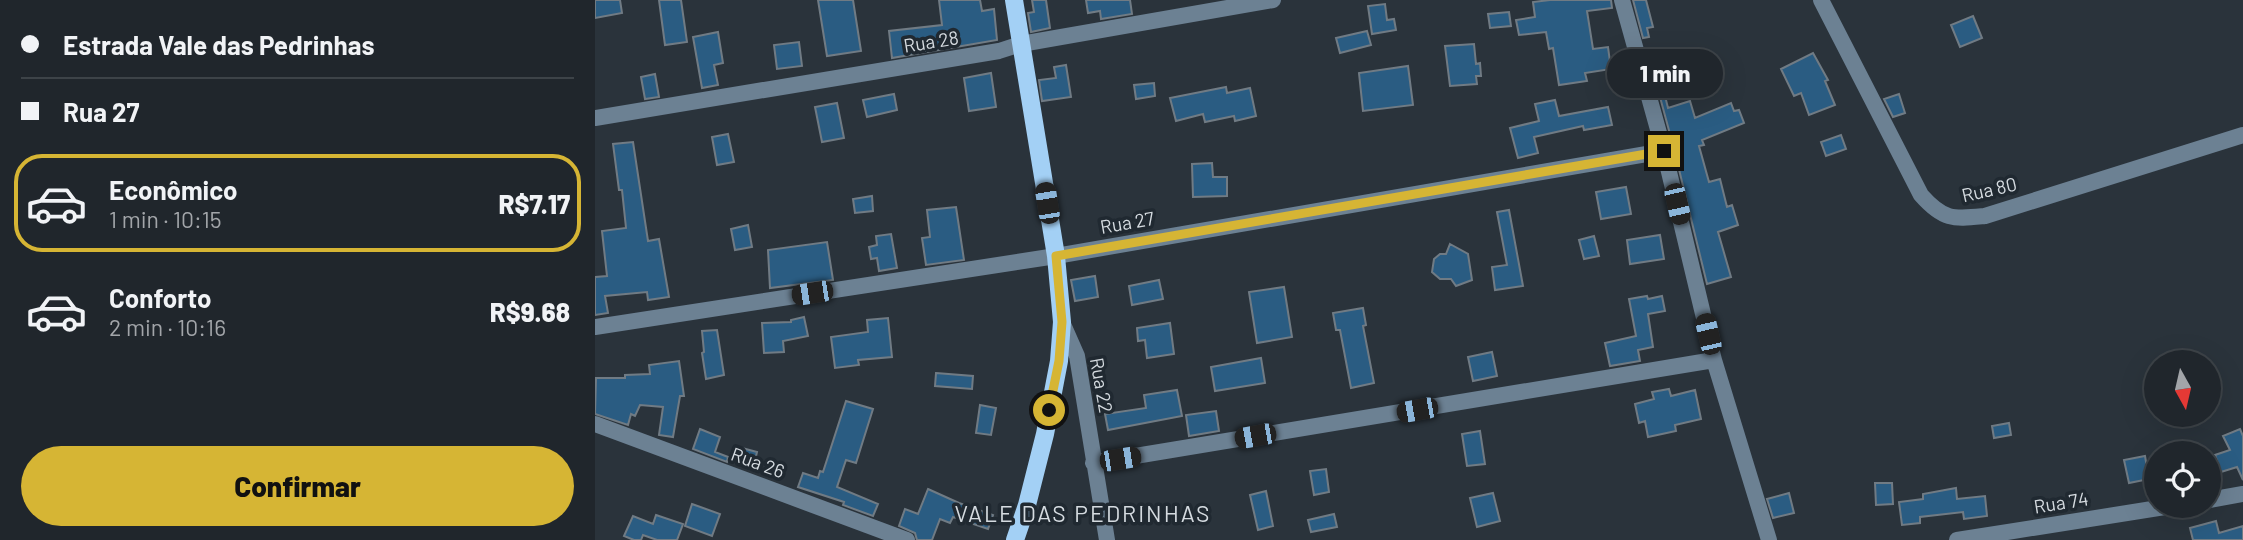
<!DOCTYPE html>
<html lang="pt">
<meta charset="utf-8">
<style>
:root{--surface:#20262c;--page:#282e34;--text:#f1f3f6;--muted:#a2a5a9;--line:#3d4348;--accent:#d6b534}
body{margin:0;font-family:Barlow,sans-serif;background:var(--page);color:var(--text);height:100vh;display:flex;flex-direction:column;font-size:26px;white-space:nowrap}
*{box-sizing:border-box;margin:0}
p{font-size:23px;color:var(--muted)}
.icon{flex:none;width:38px;height:38px;fill:none;stroke:currentColor;stroke-width:2;stroke-linecap:round;stroke-linejoin:round}
.map{position:relative;flex:1;overflow:hidden}
.drawer{display:flex;flex-direction:column;background:var(--surface);width:595px}
.drawer>*{flex:none}
.banner{display:grid;align-content:center;height:154px;padding:0 21px;background:var(--surface)}
.needle{width:46px;rotate:172deg}
.fabs{position:absolute;left:1549px;top:350px;display:grid;gap:14px}
.fabs a{display:grid;place-items:center;width:77px;height:77px;border-radius:50%;background:var(--surface);box-shadow:0 7px 28px #0002,0 0 0 2px var(--line);font-size:35px}
.end{position:absolute;width:32px;height:32px;margin:-16px;border:9px solid #d6b534;background:#111;box-shadow:0 0 0 4px #111}
.from{border-radius:50%}
.bubble{position:absolute;height:49px;border-radius:24px;background:var(--surface);box-shadow:0 7px 28px #0002,0 0 0 2px var(--line);font-size:23px;font-weight:800;line-height:49px;text-align:center}
.car{position:absolute;width:21px;height:42px;margin:-21px -10px;border-radius:9px;box-shadow:0 0 5px 2px #0007;background:linear-gradient(#222 24%,#8ab4d8 0 40%,#222 0 76%,#8ab4d8 0 86%,#222 0)}
.banner b{display:flex;align-items:center;gap:24px;height:66px;font-size:26px}
.banner b+b{border-top:2px solid var(--line)}
.banner i{width:18px;height:18px;background:var(--text)}
ul{padding:0;list-style:none}
li{display:flex;align-items:center;gap:21px;height:98px;margin:0 14px 10px;padding:0 7px;border:4px solid transparent;border-radius:28px}
li div{flex:1}
li b{display:block;font-size:26px}
li em{font-style:normal;font-weight:800}
li.on{border-color:var(--accent)}
li>.icon{width:63px;height:63px;stroke-width:1.5}
.button{display:flex;gap:14px;margin-top:auto;padding:14px 21px}
.button a{flex:1;height:80px;border-radius:42px;background:var(--accent);color:#111;font-size:28px;font-weight:800;line-height:80px;text-align:center}
main{display:flex;flex:1;min-height:0}
.map>svg:first-child{display:block}
</style>
<main>
<section class="drawer">
<div class="banner">
<b><i class="from"></i>Estrada Vale das Pedrinhas</b>
<b><i></i>Rua 27</b>
</div>
<ul>
<li class="on"><svg class="icon" aria-label="car" viewBox="0 0 24 24"><path d="M5 17H2v-5l4-1 3-4h7l3 4 3 1v5h-3M9 17h6M6 11h13"/><circle cx="7" cy="17" r="2"/><circle cx="17" cy="17" r="2"/></svg><div><b>Econômico</b><p>1 min · 10:15</p></div><em>R$7.17</em></li>
<li><svg class="icon" aria-label="car" viewBox="0 0 24 24"><path d="M5 17H2v-5l4-1 3-4h7l3 4 3 1v5h-3M9 17h6M6 11h13"/><circle cx="7" cy="17" r="2"/><circle cx="17" cy="17" r="2"/></svg><div><b>Conforto</b><p>2 min · 10:16</p></div><em>R$9.68</em></li>
</ul>
<div class="button"><a>Confirmar</a></div>
</section>
<div class="map">
<svg width="1648" height="540" viewBox="0 0 1648 540">
<rect width="100%" height="100%" fill="#2a333b"/>
<path fill="#2a5c82" stroke="#707b84" stroke-width="2" d="M0,0H25L27,13L0,18Z
M64,0H86L92,42L70,45Z
M223,0H258L266,51L232,56Z
M344,0H385L387,11L399,9L402,40L297,58L294,31L347,25Z
M437,0H451L455,28L436,32L433,13L439,12Z
M491,0H535L537,14L506,19L505,11L493,13Z
M955,0H1016L1017,8L992,11L998,49L1013,47L1016,69L990,73L992,81L964,85L958,48L954,49L951,32L924,35L921,20L940,17L938,2Z
M1038,0H1051L1058,27L1052,28L1054,37L1048,38Z
M790,4L792,20L799,19L801,30L777,34L773,6Z
M914,12L916,26L895,28L893,14Z
M1378,16L1387,38L1365,47L1356,25Z
M772,31L776,45L745,53L741,38Z
M123,32L128,63L119,65L123,85L107,88L98,37Z
M204,42L207,66L182,69L179,45Z
M879,44L881,64L885,63L886,76H881L882,84L855,86L850,46Z
M1218,53L1233,80L1230,81L1240,105L1214,115L1206,93L1199,96L1186,69Z
M1067,58L1072,78L1066,80L1073,108L1095,101L1100,118L1136,103L1139,111L1144,110L1149,123L1107,140L1109,145L1104,146L1114,182L1125,179L1132,207L1137,205L1143,225L1123,232L1136,277L1112,284L1079,149L1055,60Z
M471,65L476,97L447,101L444,80L461,78L459,67Z
M813,66L818,105L768,111L764,73Z
M396,73L401,107L374,111L369,78Z
M60,74L64,97L50,99L46,77Z
M559,83L560,96L541,99L539,85Z
M631,87L632,93L655,88L661,116L640,121L639,116L610,122L608,114L581,121L575,98Z
M299,94L302,110L272,117L268,100Z
M1304,94L1310,113L1298,117L1289,99Z
M960,100L964,116L1013,107L1017,125L989,130L988,126L939,137L943,153L923,158L915,128L944,121L940,104Z
M242,103L249,138L227,142L220,107Z
M133,134L139,162L122,165L117,137Z
M1246,135L1251,149L1231,156L1226,142Z
M38,142L53,241L64,239L74,297L53,300L52,292L10,296L13,313L0,315V277L12,276L7,231L31,228L27,190H24L18,144Z
M617,163L618,177H632V196L598,197L597,164Z
M1031,187L1036,214L1006,219L1001,192Z
M277,196L278,211L260,213L258,199Z
M361,207L369,260L331,265L327,238L335,237L332,210Z
M914,210L928,286L900,290L897,267L912,265L902,212Z
M153,225L157,247L140,250L136,229Z
M296,234L302,268L284,271L282,258L276,259L274,247L282,245L281,236Z
M1065,235L1069,259L1035,264L1032,240Z
M999,236L1004,256L989,259L984,240Z
M232,242L238,280L175,288L173,250Z
M855,244L873,254L877,280L861,286L856,279H845L837,272L839,259L845,254H851Z
M500,276L503,297L480,301L476,280Z
M564,280L568,299L537,305L534,286Z
M689,287L697,337L662,343L654,292Z
M1052,296L1053,299L1067,296L1070,311L1053,314L1058,347L1043,350L1045,361L1015,366L1010,343L1041,336L1034,299Z
M768,308L771,325L768,326L779,383L756,388L745,330H741L738,313Z
M209,317L213,336L188,341L189,352L169,353L167,323L196,322V320Z
M293,318L297,357L263,360L264,365L240,368L236,337L273,332L272,320Z
M575,323L579,354L552,358L550,340L543,341L542,328Z
M122,330L129,375L111,379L107,353L109,352L107,331Z
M897,352L902,376L878,381L873,357Z
M666,358L670,383L620,391L616,367Z
M84,361L89,396H85L78,437L64,435L68,407L45,405L40,416L36,414L33,425L0,414L1,378H30V375L55,374L54,365Z
M341,373L378,376L377,389L340,386Z
M1074,389L1076,396L1100,390L1106,419L1080,425L1081,431L1053,437L1050,421L1044,423L1040,404L1059,399L1057,392Z
M582,390L587,416L513,430L510,414L551,408L549,395Z
M251,401L278,409L261,463L251,460L242,487L283,504L278,516L248,505L249,502L203,487L208,473L223,478L225,471L228,472Z
M385,405L401,408L396,435L381,433Z
M621,411L624,431L594,436L591,415Z
M1414,423L1416,435L1399,438L1397,426Z
M105,429L125,437L120,452L133,457L132,462L98,449Z
M1645,429L1648,436V480L1642,467L1626,472L1620,455L1635,450L1628,436Z
M885,431L890,464L872,466L867,434Z
M147,448L162,452L159,465L144,461Z
M1550,456L1554,479L1534,483L1529,460Z
M731,469L734,492L719,495L715,471Z
M1280,483H1297L1298,504L1281,505Z
M1361,488L1362,499L1390,496L1392,516L1369,519L1368,512L1325,517V523L1307,525L1304,502L1328,499V494Z
M333,489L364,503L398,515L393,529L358,517L355,523L345,519L337,540H322L320,533L304,526L310,509L323,514Z
M671,491L678,526L663,530L655,495Z
M898,493L905,521L882,527L875,498Z
M1194,493L1199,513L1178,518L1172,499Z
M97,504L125,514L117,536L90,526Z
M739,514L742,527L716,532L713,520Z
M61,515L88,524L82,540H62L48,535L46,540H39L29,536L38,516L58,524Z
M1621,521L1624,533L1648,526V540H1598L1595,528Z"/>
<g fill="none" stroke-linecap="round" stroke-linejoin="round">
<path stroke="#6c8193" stroke-width="16" d="M1027,0L1069,151L1119,360L1174,540
M1226,0L1326,195C1349,221 1359,219 1390,216L1648,135
M0,118L404,51L426,44L678,0
M467,322L482,356L512,540
M0,327L461,256L1069,151
M0,424L312,540
M498,463L1119,360
M1614,500L1648,494
M1362,540L1576,506"/>
<path stroke="#a3d0f5" stroke-width="18" d="M419,0L461,256L467,322L464,361L450,434L432,505L420,540"/>
</g>
<g fill="none" stroke-linecap="round" stroke-linejoin="round">
<path stroke="#d6b534" stroke-width="9" d="M454,410L464,361L467,322L461,256L1069,151"/>
</g>
<g text-anchor="middle" dominant-baseline="central" stroke-width="7" stroke-linejoin="round" paint-order="stroke">
<g font-size="19" fill="#d5dbe0" stroke="#202931">
<text transform="translate(336 41) rotate(-9)">Rua 28</text>
<text transform="translate(1394 189) rotate(-13)">Rua 80</text>
<text transform="translate(532 222) rotate(-10)">Rua 27</text>
<text transform="translate(507 385) rotate(80)">Rua 22</text>
<text transform="translate(163 462) rotate(20)">Rua 26</text>
<text transform="translate(1466 502) rotate(-9)">Rua 74</text>
</g>
<g font-size="23" letter-spacing="2" fill="#d5dbe0" stroke="#202931">
<text x="488" y="513">VALE DAS PEDRINHAS</text>
</g>
</g>
</svg>
<div class="fabs">
<a><svg class="needle" viewBox="-14 -14 28 28"><path d="M0-13l5 13h-10z" fill="#e53935"/><path d="M0 13l5-13h-10z" fill="#a2a5a9"/></svg></a>
<a><svg class="icon" aria-label="locate" viewBox="0 0 24 24"><circle cx="12" cy="12" r="6"/><path d="M12 2v4M12 18v4M2 12h4M18 12h4"/></svg></a>
</div>
<i class="end from" style="left:454px;top:410px"></i>
<i class="end" style="left:1069px;top:151px"></i>
<div class="bubble" style="left:1012px;top:49px;width:116px">1 min</div>
<i class="car" style="left:452px;top:203px;rotate:351deg"></i>
<i class="car" style="left:1082px;top:204px;rotate:167deg"></i>
<i class="car" style="left:217px;top:293px;rotate:261deg"></i>
<i class="car" style="left:1113px;top:334px;rotate:347deg"></i>
<i class="car" style="left:822px;top:410px;rotate:260deg"></i>
<i class="car" style="left:660px;top:436px;rotate:260deg"></i>
<i class="car" style="left:525px;top:459px;rotate:81deg"></i>
</div>
</main>
